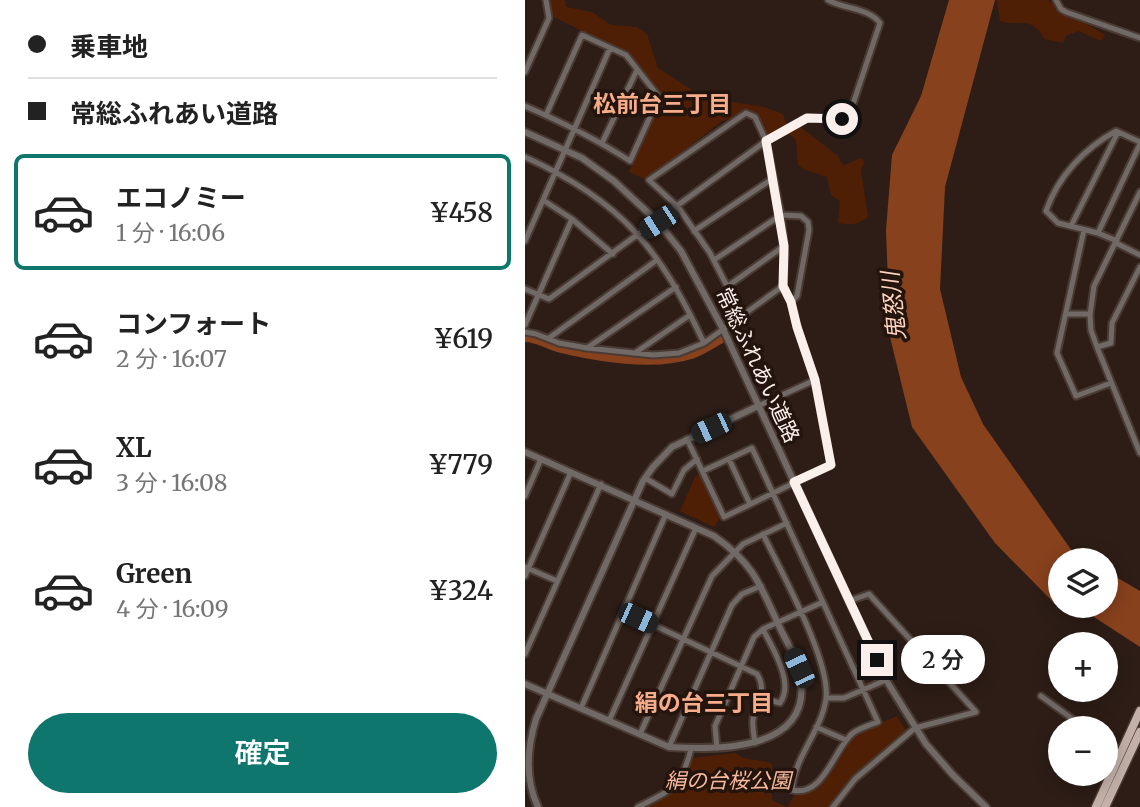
<!DOCTYPE html>
<html lang="ja">
<meta charset="utf-8">
<style>
:root{--surface:#fff;--page:#f2f2f2;--text:#222;--muted:#767676;--line:#e0e0e0;--accent:#0f766e}
body{margin:0;font-family:Merriweather,"Noto Sans JP",serif;background:var(--page);color:var(--text);height:100vh;display:flex;flex-direction:column;font-size:26px;white-space:nowrap}
*{box-sizing:border-box;margin:0}
p{font-size:23px;color:var(--muted)}
.icon{flex:none;width:38px;height:38px;fill:none;stroke:currentColor;stroke-width:2;stroke-linecap:round;stroke-linejoin:round}
.map{position:relative;flex:1;overflow:hidden}
.details{display:flex;flex-direction:column;background:var(--surface);width:525px}
.details>*{flex:none}
.top-card{display:grid;align-content:center;height:154px;padding:0 28px;background:var(--surface)}
.buttons{position:absolute;left:523px;top:548px;display:grid;gap:14px}
.buttons a{display:grid;place-items:center;width:70px;height:70px;border-radius:50%;background:var(--surface);box-shadow:0 4px 18px #0003;font-size:35px}
.end{position:absolute;width:32px;height:32px;margin:-16px;border:9px solid #faefea;background:#111;box-shadow:0 0 0 4px #111}
.from{border-radius:50%}
.bubble{position:absolute;height:49px;border-radius:24px;background:var(--surface);box-shadow:0 4px 18px #0003;font-size:23px;font-weight:600;line-height:49px;text-align:center}
.car{position:absolute;width:21px;height:42px;margin:-21px -10px;border-radius:9px;box-shadow:0 0 5px 2px #0007;background:linear-gradient(#222 24%,#8ab4d8 0 40%,#222 0 76%,#8ab4d8 0 86%,#222 0)}
.top-card b{display:flex;align-items:center;gap:24px;height:66px;font-size:26px}
.top-card b+b{border-top:2px solid var(--line)}
.top-card i{width:18px;height:18px;background:var(--text)}
ul{padding:0;list-style:none}
li{display:flex;align-items:center;gap:21px;height:116px;margin:0 14px 10px;padding:0 14px;border:4px solid transparent;border-radius:10px}
li div{flex:1}
li b{display:block;font-size:26px}
li em{font-style:normal;font-weight:600}
li.active{border-color:var(--accent)}
li>.icon{width:63px;height:63px;stroke-width:1.5}
.cta{display:flex;gap:14px;margin-top:auto;padding:14px 28px}
.cta a{flex:1;height:80px;border-radius:42px;background:var(--accent);color:#fff;font-size:28px;font-weight:600;line-height:80px;text-align:center}
main{display:flex;flex:1;min-height:0}
.map>svg:first-child{display:block}
</style>
<main>
<section class="details">
<div class="top-card">
<b><i class="from"></i>乗車地</b>
<b><i></i>常総ふれあい道路</b>
</div>
<ul>
<li class="active"><svg class="icon" aria-label="car" viewBox="0 0 24 24"><path d="M5 17H2v-5l4-1 3-4h7l3 4 3 1v5h-3M9 17h6M6 11h13"/><circle cx="7" cy="17" r="2"/><circle cx="17" cy="17" r="2"/></svg><div><b>エコノミー</b><p>1 分 · 16:06</p></div><em>¥458</em></li>
<li><svg class="icon" aria-label="car" viewBox="0 0 24 24"><path d="M5 17H2v-5l4-1 3-4h7l3 4 3 1v5h-3M9 17h6M6 11h13"/><circle cx="7" cy="17" r="2"/><circle cx="17" cy="17" r="2"/></svg><div><b>コンフォート</b><p>2 分 · 16:07</p></div><em>¥619</em></li>
<li><svg class="icon" aria-label="car" viewBox="0 0 24 24"><path d="M5 17H2v-5l4-1 3-4h7l3 4 3 1v5h-3M9 17h6M6 11h13"/><circle cx="7" cy="17" r="2"/><circle cx="17" cy="17" r="2"/></svg><div><b>XL</b><p>3 分 · 16:08</p></div><em>¥779</em></li>
<li><svg class="icon" aria-label="car" viewBox="0 0 24 24"><path d="M5 17H2v-5l4-1 3-4h7l3 4 3 1v5h-3M9 17h6M6 11h13"/><circle cx="7" cy="17" r="2"/><circle cx="17" cy="17" r="2"/></svg><div><b>Green</b><p>4 分 · 16:09</p></div><em>¥324</em></li>
</ul>
<div class="cta"><a>確定</a></div>
</section>
<div class="map">
<svg width="615" height="807" viewBox="0 0 615 807">
<rect width="100%" height="100%" fill="#2d1d16"/>
<path fill="#4f1f05" d="M24,0H40L41,7L67,12L86,25L112,27L122,34L133,68L170,92L195,100L239,107L258,114L262,126H274L312,155L317,164L320,165L336,158L339,162L336,170L343,217C333,225 326,225 313,223L315,201L306,195L302,177L280,170L273,165L271,140L266,135H242L234,119L227,112L197,121L121,180L104,172L134,103V93L102,53L27,16Z
M472,0H522L580,35L576,41L553,31L541,36L538,43L520,39C505,15 497,27 475,21Z
M176,473L196,517L189,527L155,511L170,477Z
M372,716L381,731L327,777L305,807H120C148,794 156,788 168,758L210,753L219,758L247,763V800L262,807L270,795L287,791L311,765L329,735Z"/>
<path fill="#88411d" d="M424,0H470L420,187L415,289L436,377L458,424L547,551L563,560H536L535,605L528,602L470,543L387,427L365,337L361,230L367,155L396,96Z
M581,571L615,591V647L569,617L538,606H581Z"/>
<g fill="none" stroke-linecap="round" stroke-linejoin="round">
<path stroke="#88411d" stroke-width="10" d="M0,337C13,337 24,345 36,348C74,357 128,366 166,354C176,351 185,344 195,339"/>
<g stroke="#4a3a34" stroke-width="9">
<path id="minor" d="M531,0L536,9L541,12L615,38
M0,72L24,18L21,0
M0,106C37,122 71,139 105,161L134,97L101,55L57,35L21,115
M77,143L112,70
M0,157C97,201 135,249 179,343
M615,192L569,286L565,315L566,330L572,347L615,453
M18,200L47,219L88,254
M546,226L593,132
M559,230L532,353L551,396L586,383
M169,231L247,179
M573,233L615,144
M0,241L85,48
M592,241L573,233L533,223L521,211C533,176 560,148 591,131L615,142
M591,243L615,255
M189,260L256,215L276,216L283,222L284,230L272,296L266,302
M203,286L259,246
M0,289L24,299L241,141L282,118L317,119L327,107L355,23C344,8 319,9 303,0
M541,314H565
M0,325L47,219
M0,332L11,334L34,343L62,348L128,355L154,353L179,343L258,286
M24,338L132,260
M572,347L586,343L587,323L615,267
M62,348L151,287
M110,353L165,315
M233,406L290,380
M162,439L199,517L306,465L290,380L272,327L266,302L258,286L260,254L256,215L241,141L230,117L221,113L124,180L153,207L185,253L217,315
M204,459L225,504
M178,471L227,448L353,722C345,725 335,728 328,733C309,748 299,798 267,790C269,757 296,732 301,699C306,661 256,572 238,534
M120,478L147,494L159,470L172,459
M0,496L16,459
M0,567L32,581
M0,576L46,472
M99,611L232,674C243,692 231,701 228,719C227,727 229,735 230,743
M0,654L76,484
M516,696L560,728
M237,698L255,703C270,682 247,648 238,629
M301,698H319L361,680
M56,708L141,514
M84,721L171,528
M291,727L321,740
M115,734L187,576L218,544L262,523
M581,743L595,753
M144,747L207,605L217,594L236,586
M192,748L190,726L229,637L238,629L298,602
M113,807C148,789 156,788 166,749
M308,807L330,779L390,728L451,712L344,594L324,601"/>
</g>
<g stroke="#4a3a34" stroke-width="10">
<path id="tertiary" d="M0,132L57,158L89,181L133,222L156,251L198,329L361,680L401,744L428,775L461,807
M0,452L189,536C228,563 235,584 254,626C262,643 274,661 276,680C285,752 191,750 144,747L0,684
M13,807C0,779 2,748 11,719L118,481L128,467L147,447L233,406"/>
</g>
<g stroke="#4a3a34" stroke-width="11">
<path id="primary" d="M571,807L615,711
M580,807L615,732"/>
</g>
<use href="#minor" stroke="#716965" stroke-width="5"/>
<use href="#tertiary" stroke="#716965" stroke-width="6"/>
<use href="#primary" stroke="#c3b1a9" stroke-width="8"/>
</g>
<g fill="none" stroke-linecap="round" stroke-linejoin="round">
<path stroke="#faefea" stroke-width="9" d="M317,119L282,118L241,141L259,246L258,286L266,302L272,327L290,380L306,465L269,482L352,660"/>
</g>
<g text-anchor="middle" dominant-baseline="central" stroke-width="7" stroke-linejoin="round" paint-order="stroke">
<g font-size="21" fill="#faefea" stroke="#23140d">
<text transform="translate(233 365) rotate(65)">常総ふれあい道路</text>
</g>
<g font-size="21" font-style="italic" fill="#f8b99c" stroke="#23140d">
<text x="203" y="780">絹の台桜公園</text>
</g>
<g font-size="23" font-weight="bold" fill="#f7ac8a" stroke="#23140d">
<text x="137" y="103">松前台三丁目</text>
<text x="179" y="702">絹の台三丁目</text>
</g>
<g font-size="23" font-style="italic" fill="#fdd2bf" stroke="#23140d">
<text transform="translate(368 306) rotate(-96)">鬼怒川</text>
</g>
</g>
</svg>
<div class="buttons">
<a><svg class="icon" aria-label="layers" viewBox="0 0 24 24"><path d="M12 4l9 5-9 5-9-5zM3 14l9 5 9-5"/></svg></a>
<a>+</a>
<a>−</a>
</div>
<i class="end from" style="left:317px;top:119px"></i>
<i class="end" style="left:352px;top:660px"></i>
<div class="bubble" style="left:376px;top:635px;width:84px">2 分</div>
<i class="car" style="left:133px;top:222px;rotate:237deg"></i>
<i class="car" style="left:186px;top:428px;rotate:245deg"></i>
<i class="car" style="left:113px;top:618px;rotate:114deg"></i>
<i class="car" style="left:274px;top:668px;rotate:335deg"></i>
</div>
</main>
